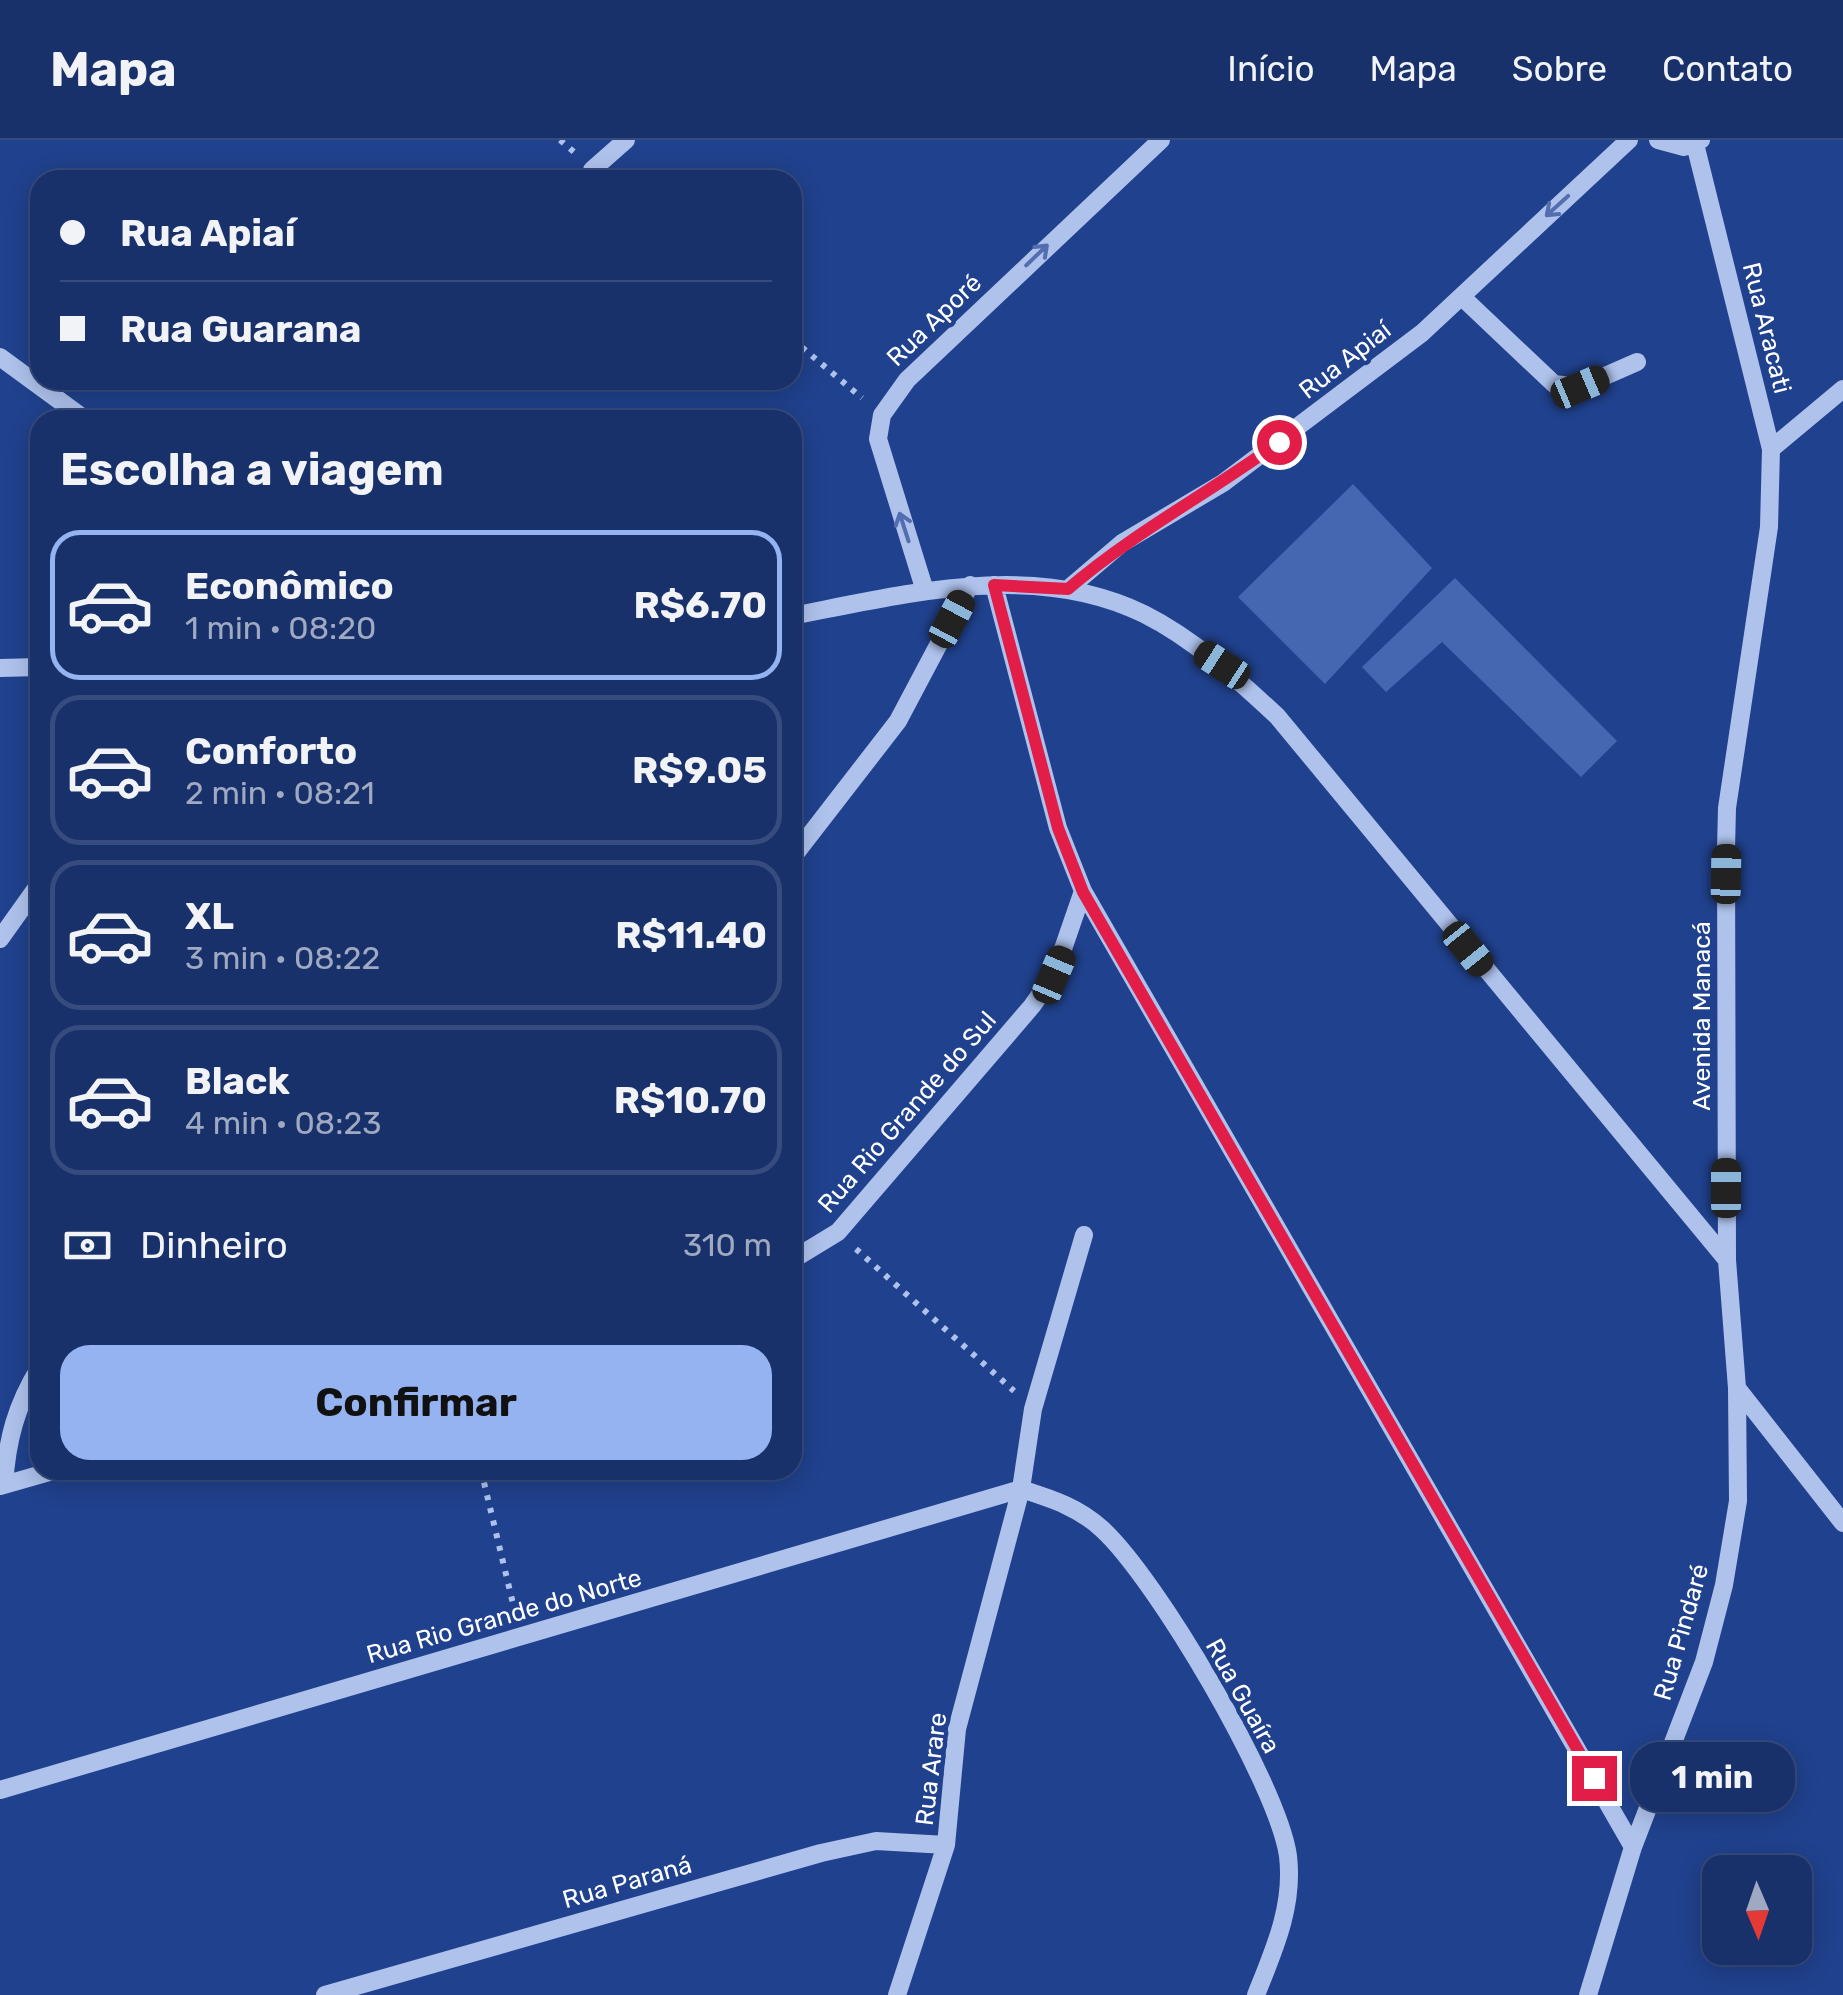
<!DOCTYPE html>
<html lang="pt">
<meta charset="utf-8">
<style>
:root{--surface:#18316a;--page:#213970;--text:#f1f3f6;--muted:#9fa9c1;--line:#364c7e;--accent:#95b2f1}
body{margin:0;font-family:Rubik,sans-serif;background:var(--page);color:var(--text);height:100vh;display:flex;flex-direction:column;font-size:38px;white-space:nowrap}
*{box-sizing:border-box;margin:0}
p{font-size:32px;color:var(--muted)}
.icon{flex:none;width:55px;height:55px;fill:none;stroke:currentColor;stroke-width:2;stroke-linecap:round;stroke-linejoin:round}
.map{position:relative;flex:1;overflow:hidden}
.details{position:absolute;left:30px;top:270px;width:772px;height:1070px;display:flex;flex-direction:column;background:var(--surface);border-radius:30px;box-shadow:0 5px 25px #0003,0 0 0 2px var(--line)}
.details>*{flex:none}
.guide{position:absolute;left:30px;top:30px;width:772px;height:220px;border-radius:30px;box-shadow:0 5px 25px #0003,0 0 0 2px var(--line);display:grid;align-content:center;height:220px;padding:0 30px;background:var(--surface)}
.needle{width:65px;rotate:178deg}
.fabs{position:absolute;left:1702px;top:1715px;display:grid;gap:20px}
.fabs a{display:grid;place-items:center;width:110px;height:110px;border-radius:20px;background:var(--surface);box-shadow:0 5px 25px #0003,0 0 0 2px var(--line);font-size:50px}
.end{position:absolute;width:45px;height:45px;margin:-22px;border:12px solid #e11d48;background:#fff;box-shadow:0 0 0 5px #fff}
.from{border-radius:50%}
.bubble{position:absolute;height:70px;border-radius:30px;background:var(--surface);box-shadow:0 5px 25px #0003,0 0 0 2px var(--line);font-size:32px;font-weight:700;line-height:70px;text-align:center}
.car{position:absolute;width:30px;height:60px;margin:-30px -15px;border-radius:12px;box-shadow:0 0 8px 2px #0007;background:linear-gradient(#222 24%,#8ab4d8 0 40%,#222 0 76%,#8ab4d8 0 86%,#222 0)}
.guide b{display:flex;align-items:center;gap:35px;height:95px;font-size:38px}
.guide b+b{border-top:2px solid var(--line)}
.guide i{width:25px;height:25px;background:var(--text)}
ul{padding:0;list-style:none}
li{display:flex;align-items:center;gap:30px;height:150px;margin:0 20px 15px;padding:0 10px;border:5px solid var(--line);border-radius:30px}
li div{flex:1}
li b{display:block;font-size:38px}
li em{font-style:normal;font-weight:700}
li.selected{border-color:var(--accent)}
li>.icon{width:90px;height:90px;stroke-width:1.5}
h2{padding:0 30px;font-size:45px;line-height:120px}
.pay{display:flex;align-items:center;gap:25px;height:110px;padding:0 30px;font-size:38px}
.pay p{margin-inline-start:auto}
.cta{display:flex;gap:20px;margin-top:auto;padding:20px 30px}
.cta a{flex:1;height:115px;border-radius:30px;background:var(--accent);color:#111;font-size:40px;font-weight:700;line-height:115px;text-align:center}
header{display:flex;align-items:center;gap:60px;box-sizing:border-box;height:140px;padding:0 50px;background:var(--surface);border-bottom:2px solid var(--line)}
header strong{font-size:48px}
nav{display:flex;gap:55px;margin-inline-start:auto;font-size:35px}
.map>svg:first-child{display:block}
</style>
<header>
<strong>Mapa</strong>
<nav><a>Início</a><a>Mapa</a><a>Sobre</a><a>Contato</a></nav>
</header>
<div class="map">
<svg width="1843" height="1855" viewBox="0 0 1843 1855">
<rect width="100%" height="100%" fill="#20418d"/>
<path fill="#4567b2" d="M1353,344L1432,428L1325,544L1238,457Z
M1455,438L1617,601L1581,637L1442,502L1386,552L1362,527Z"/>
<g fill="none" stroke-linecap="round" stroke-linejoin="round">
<path stroke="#aec2ec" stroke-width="6" stroke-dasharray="5 8" stroke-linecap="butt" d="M560,0L574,12
M792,199L862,258
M856,1109L1014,1251
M481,1330L515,1472"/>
<path stroke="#aec2ec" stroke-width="18" d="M1658,0L1684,7L1701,0
M592,30L626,0
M1462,157L1554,244L1580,247L1637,222
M0,217L86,280
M1771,309L1843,249
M1068,449L1122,403L1223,343L1422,193L1629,0
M925,451L878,299L882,275L907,240L1161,0
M792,476C906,454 1034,420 1144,474C1194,499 1236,538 1277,576L1727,1120
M0,528L40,527
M792,718L898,581L970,445
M1083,751L1633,1707
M0,799L40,743
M792,1120L838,1092L1032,866L1054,835L1083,751L1058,688L994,445
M1737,1248L1843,1383
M4,1345C7,1300 16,1265 40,1227
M0,1346L56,1330
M1021,1349C1052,1359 1078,1367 1102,1389C1156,1438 1278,1645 1288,1716C1294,1766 1274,1810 1256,1855
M0,1650L1021,1349
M325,1855L821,1713L876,1701L946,1705
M897,1855L946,1705L957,1589L1021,1349L1033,1269L1084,1095
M1588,1855L1633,1707L1704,1522L1724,1445L1738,1361L1737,1248L1727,1120L1726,709L1727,668L1769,387L1771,309L1695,4"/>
</g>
<defs><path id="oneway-shaft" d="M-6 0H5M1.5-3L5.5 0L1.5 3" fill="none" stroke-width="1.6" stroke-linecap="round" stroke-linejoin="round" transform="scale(2.5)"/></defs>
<g stroke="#526eae">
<use href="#oneway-shaft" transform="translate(1557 66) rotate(138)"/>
<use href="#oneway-shaft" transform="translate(1037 115) rotate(-44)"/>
<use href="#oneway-shaft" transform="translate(904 387) rotate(-108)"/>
</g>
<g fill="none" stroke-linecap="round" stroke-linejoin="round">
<path stroke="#e11d48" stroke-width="12" d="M1279,302C1209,353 1133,393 1068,449L994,445L1058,688L1083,752L1594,1638"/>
</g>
<g text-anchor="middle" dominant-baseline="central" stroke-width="9" stroke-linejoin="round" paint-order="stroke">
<g font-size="25" fill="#fff" stroke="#20418d">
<text transform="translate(934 180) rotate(-44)">Rua Aporé</text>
<text transform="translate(1767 188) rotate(76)">Rua Aracati</text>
<text transform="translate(1345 220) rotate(-38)">Rua Apiaí</text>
<text transform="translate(1701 876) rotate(-90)">Avenida Manacá</text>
<text transform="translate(907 972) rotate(-49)">Rua Rio Grande do Sul</text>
<text transform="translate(504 1476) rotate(-16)">Rua Rio Grande do Norte</text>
<text transform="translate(1681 1492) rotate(-74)">Rua Pindaré</text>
<text transform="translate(1243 1556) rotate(61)">Rua Guaíra</text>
<text transform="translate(931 1629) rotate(-83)">Rua Arare</text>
<text transform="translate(627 1742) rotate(-16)">Rua Paraná</text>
</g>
</g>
</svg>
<div class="fabs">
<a><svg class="needle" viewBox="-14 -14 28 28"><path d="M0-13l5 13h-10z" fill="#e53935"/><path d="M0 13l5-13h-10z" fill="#9fa9c1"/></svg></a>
</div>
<i class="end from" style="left:1279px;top:302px"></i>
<i class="end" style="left:1594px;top:1638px"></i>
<div class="bubble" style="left:1630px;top:1602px;width:165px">1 min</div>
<i class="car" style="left:1580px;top:247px;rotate:67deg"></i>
<i class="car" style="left:952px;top:479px;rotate:28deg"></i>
<i class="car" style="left:1222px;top:525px;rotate:303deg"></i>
<i class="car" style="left:1726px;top:734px;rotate:1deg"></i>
<i class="car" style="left:1468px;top:809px;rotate:141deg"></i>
<i class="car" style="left:1054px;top:835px;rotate:23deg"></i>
<i class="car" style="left:1726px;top:1048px;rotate:0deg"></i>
<div class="guide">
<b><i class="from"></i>Rua Apiaí</b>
<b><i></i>Rua Guarana</b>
</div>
<section class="details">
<h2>Escolha a viagem</h2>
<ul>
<li class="selected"><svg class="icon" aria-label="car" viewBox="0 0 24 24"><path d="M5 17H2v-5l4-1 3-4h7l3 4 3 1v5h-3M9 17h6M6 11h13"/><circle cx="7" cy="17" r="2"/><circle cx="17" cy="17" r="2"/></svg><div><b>Econômico</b><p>1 min · 08:20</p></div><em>R$6.70</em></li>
<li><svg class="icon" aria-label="car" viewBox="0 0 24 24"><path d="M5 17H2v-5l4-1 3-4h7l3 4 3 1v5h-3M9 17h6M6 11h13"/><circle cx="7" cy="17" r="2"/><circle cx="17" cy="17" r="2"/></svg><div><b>Conforto</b><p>2 min · 08:21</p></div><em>R$9.05</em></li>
<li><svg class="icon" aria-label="car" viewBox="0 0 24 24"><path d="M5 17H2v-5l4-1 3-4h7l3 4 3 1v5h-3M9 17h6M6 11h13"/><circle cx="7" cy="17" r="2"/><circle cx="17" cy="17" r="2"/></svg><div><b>XL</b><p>3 min · 08:22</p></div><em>R$11.40</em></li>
<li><svg class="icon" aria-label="car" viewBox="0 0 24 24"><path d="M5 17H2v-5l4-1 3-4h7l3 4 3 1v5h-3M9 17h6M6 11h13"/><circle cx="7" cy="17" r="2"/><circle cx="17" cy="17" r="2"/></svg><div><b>Black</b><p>4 min · 08:23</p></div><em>R$10.70</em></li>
</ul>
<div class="pay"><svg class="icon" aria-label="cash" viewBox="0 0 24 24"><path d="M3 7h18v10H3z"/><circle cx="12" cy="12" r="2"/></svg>Dinheiro<p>310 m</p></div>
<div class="cta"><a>Confirmar</a></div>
</section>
</div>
